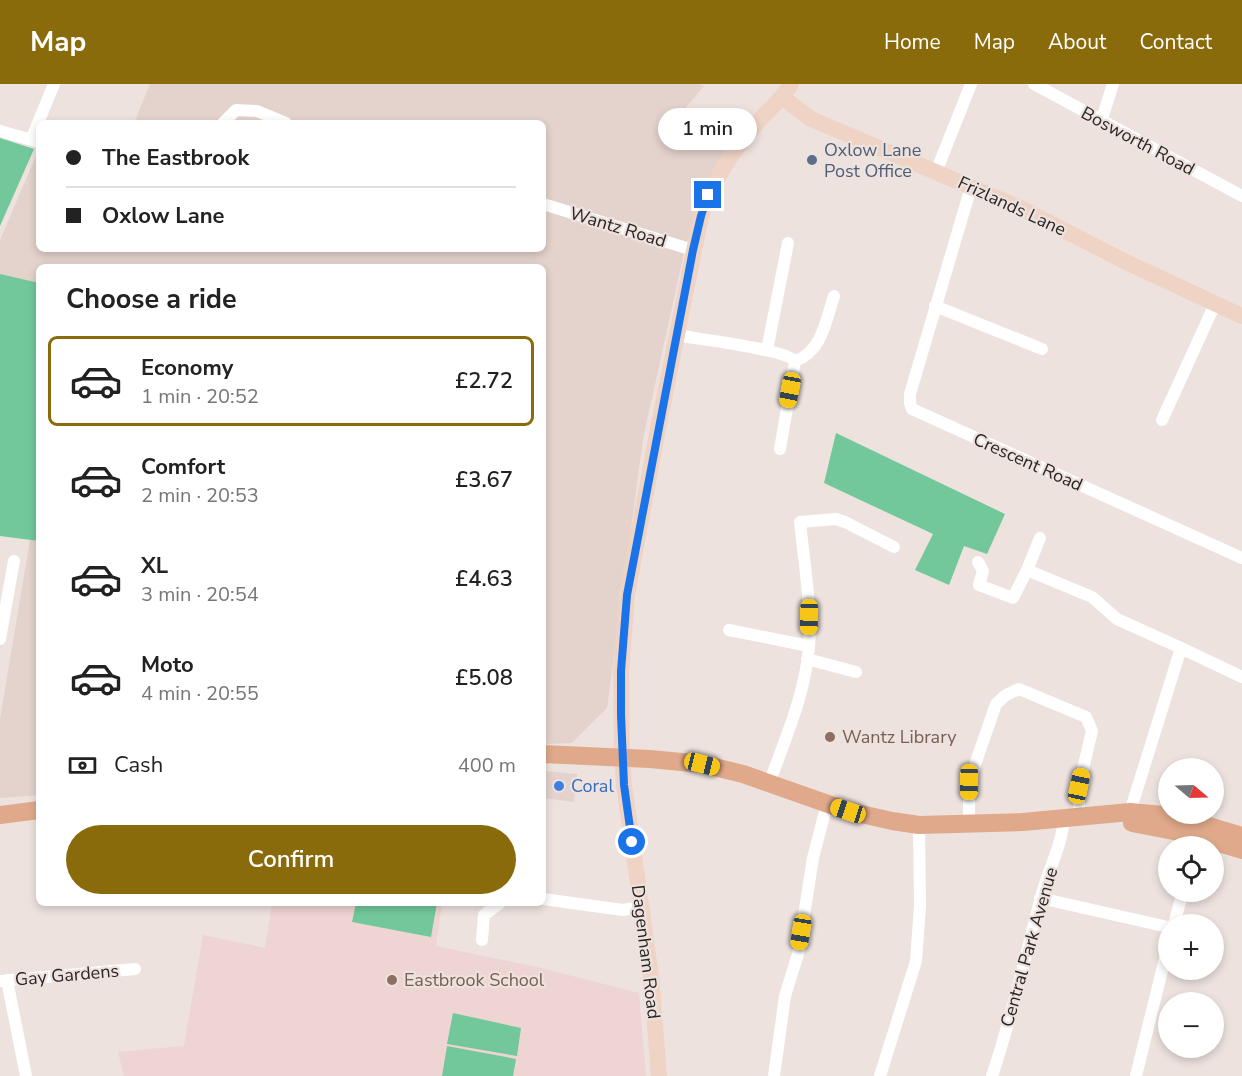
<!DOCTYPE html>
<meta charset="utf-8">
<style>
:root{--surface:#fff;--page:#f6f6f6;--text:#222;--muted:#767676;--line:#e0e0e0;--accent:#8a6b0b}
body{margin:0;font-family:"Nunito Sans",sans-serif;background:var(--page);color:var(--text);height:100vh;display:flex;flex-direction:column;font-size:22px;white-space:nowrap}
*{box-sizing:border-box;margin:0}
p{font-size:20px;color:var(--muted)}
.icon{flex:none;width:33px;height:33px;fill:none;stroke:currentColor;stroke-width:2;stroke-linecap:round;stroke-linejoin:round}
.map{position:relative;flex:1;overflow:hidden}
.side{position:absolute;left:36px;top:180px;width:510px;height:642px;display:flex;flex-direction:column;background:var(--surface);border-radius:9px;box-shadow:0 3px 9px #0003}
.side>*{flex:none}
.hud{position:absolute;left:36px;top:36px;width:510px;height:132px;border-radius:9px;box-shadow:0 3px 9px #0003;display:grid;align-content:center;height:132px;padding:0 30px;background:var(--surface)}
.needle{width:39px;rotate:109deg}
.fabs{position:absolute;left:1158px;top:674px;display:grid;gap:12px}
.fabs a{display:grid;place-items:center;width:66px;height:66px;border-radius:50%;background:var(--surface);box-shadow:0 3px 9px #0003;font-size:30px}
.end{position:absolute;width:27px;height:27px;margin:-14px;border:8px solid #1a73e8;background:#fff;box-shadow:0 0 0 3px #fff}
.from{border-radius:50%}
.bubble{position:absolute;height:42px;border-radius:21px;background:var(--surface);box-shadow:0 3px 9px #0003;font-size:20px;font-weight:600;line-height:42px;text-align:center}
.car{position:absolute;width:18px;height:36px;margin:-18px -9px;border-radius:8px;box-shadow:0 0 4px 2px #0007;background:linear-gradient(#f5c518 24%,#345 0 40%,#f5c518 0 76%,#345 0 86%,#f5c518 0)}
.hud b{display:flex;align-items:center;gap:21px;height:57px;font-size:22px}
.hud b+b{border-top:2px solid var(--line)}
.hud i{width:15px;height:15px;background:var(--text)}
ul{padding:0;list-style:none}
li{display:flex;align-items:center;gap:18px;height:90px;margin:0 12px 9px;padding:0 18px;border:3px solid transparent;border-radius:9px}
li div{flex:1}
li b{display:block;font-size:22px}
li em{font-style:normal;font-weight:600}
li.selected{border-color:var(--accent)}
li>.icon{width:54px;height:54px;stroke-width:1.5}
h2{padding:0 30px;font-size:27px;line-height:72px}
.pay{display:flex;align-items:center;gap:15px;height:66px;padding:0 30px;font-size:22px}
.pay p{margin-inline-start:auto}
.action{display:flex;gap:12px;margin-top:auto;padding:12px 30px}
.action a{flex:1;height:69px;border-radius:36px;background:var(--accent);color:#fff;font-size:24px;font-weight:600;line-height:69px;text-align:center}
header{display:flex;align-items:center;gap:36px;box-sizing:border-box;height:84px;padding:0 30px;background:var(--accent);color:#fff}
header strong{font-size:28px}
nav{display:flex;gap:33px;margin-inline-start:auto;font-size:21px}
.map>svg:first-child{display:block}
</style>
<header>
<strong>Map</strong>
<nav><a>Home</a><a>Map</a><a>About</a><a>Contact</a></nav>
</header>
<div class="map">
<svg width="1242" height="992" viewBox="0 0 1242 992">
<rect width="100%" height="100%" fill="#ede2de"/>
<path fill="#e4d2cc" d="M150,0H698L704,2L672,40L703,51L728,69L686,160L643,355L607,624L572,659L543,660V183H39V202L0,191V156L39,65V165H543V39H134Z
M30,456L39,457V711L0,714V635Z
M543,687L577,690L574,718L543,714Z"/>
<path fill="#eed4d2" d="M272,819H442L436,862L537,883L639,909L646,992H124L118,968L184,962L203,851L265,864Z"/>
<path fill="#72c89a" d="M0,54L34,65L0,142Z
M0,190L39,199V457L0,452Z
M836,349L1005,430L987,470L964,462L949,501L915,486L933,450L824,399Z
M356,819H437L431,853L352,838Z
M453,929L521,944L517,972L447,960Z
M447,962L516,975L513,992H442Z"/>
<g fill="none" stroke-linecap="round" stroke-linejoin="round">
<path stroke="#fff" stroke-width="12" d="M1034,0L1242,112
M1101,38L1113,0
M223,39L236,26L257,27L286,39
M0,47L39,58
M31,56L54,0
M936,88L971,0
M971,103L910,310V319L912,325L1242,474
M543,120L693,166
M935,222L1042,265
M676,251C697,255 785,265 795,277
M767,266L788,159
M795,277C822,268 826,236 834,212
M1162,336L1215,220
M780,365L795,277
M978,478L983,487L979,501L1013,514L1027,486L1092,513L1117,535L1181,564L1130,728
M1027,486L1040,454
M729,546L809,562
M0,555L14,477
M1181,564L1242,593
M807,575L856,588
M769,700C785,655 805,611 809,563C812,522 804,479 800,438L836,435L845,438L894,463
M969,740V698L996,620L1006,611L1019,605L1086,633L1092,647L1079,702V733
M1040,814L1168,843
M543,815L623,826L640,823
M1174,840L1183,807
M482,856L484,831L500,819
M7,896L26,992
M0,897L135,885
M774,992L785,912L798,870L813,774L827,720
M880,992L916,877L920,822L919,741
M992,992C1012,933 1025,873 1041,813C1048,786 1062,762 1064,734
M1136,992L1168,862"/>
<path stroke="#efd4c5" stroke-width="16" d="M783,14L811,35L1025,126L1126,178L1242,232
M659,992L651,892L624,701L622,673L621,587L627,511L657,350L701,132C713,97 732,66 758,38C769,25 782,16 791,0"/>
<path stroke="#e0a98b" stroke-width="18" d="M543,670L650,675L702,680L743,690L848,727L892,737L919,741L1023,738L1130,728L1164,731L1198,739L1242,752
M0,731L39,726
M1132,739L1189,750L1242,766"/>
</g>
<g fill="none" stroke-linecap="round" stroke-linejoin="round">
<path stroke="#1a73e8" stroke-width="8" d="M632,758L624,701L621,631V587L627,511L693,166L701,132L708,111"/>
</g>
<circle fill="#5c6f8a" stroke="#ede2de" stroke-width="2" cx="812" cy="76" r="6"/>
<g fill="#8d6e63" stroke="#ede2de" stroke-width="2">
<circle cx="830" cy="653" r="6"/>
<circle cx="392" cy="896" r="6"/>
</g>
<circle fill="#3f7fe0" stroke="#ede2de" stroke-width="2" cx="559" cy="702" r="6"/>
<g text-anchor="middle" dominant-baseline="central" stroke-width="4.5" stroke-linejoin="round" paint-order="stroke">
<g font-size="18" fill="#2a2625" stroke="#ede2de">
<text transform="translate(1138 57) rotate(28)">Bosworth Road</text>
<text transform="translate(1012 122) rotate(25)">Frizlands Lane</text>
<text transform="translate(618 143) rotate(17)">Wantz Road</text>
<text transform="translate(1028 378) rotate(24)">Crescent Road</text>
<text transform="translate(1029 863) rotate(-74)">Central Park Avenue</text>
<text transform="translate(646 868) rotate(83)">Dagenham Road</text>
<text transform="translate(67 891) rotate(-5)">Gay Gardens</text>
</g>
<g font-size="18" fill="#4e5e75" stroke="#ede2de" text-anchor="start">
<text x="824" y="66">Oxlow Lane<tspan x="824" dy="21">Post Office</tspan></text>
</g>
<g font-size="18" fill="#785e54" stroke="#ede2de" text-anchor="start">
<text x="842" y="653">Wantz Library</text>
<text x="404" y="896">Eastbrook School</text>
</g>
<g font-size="18" fill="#366cbe" stroke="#ede2de" text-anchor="start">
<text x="571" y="702">Coral</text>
</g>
</g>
</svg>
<div class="fabs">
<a><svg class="needle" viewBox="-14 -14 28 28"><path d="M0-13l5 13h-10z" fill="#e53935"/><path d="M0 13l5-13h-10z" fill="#767676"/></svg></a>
<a><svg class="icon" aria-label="locate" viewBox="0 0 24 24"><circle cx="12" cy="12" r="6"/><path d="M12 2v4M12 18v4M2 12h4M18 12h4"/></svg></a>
<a>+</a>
<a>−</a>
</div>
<i class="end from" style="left:632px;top:758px"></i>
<i class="end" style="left:708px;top:111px"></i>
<div class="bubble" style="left:658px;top:24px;width:99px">1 min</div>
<i class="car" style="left:790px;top:306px;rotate:191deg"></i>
<i class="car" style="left:809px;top:533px;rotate:181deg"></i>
<i class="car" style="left:702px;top:680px;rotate:104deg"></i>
<i class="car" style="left:969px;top:698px;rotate:181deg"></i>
<i class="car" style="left:1079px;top:702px;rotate:12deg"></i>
<i class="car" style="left:848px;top:727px;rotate:288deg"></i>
<i class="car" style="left:801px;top:848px;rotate:189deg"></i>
<div class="hud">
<b><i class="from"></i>The Eastbrook</b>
<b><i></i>Oxlow Lane</b>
</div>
<section class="side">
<h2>Choose a ride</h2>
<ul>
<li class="selected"><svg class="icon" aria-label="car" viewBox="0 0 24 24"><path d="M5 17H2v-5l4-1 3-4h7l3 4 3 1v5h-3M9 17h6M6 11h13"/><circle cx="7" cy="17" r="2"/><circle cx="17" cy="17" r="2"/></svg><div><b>Economy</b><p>1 min · 20:52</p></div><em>£2.72</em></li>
<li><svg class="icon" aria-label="car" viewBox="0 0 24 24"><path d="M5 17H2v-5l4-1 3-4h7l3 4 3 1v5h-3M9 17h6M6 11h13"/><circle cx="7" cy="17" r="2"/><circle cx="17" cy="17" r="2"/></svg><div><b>Comfort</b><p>2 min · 20:53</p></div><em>£3.67</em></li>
<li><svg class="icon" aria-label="car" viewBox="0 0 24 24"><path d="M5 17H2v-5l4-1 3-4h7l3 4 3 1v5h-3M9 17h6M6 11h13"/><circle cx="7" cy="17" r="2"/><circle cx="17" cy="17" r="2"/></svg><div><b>XL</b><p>3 min · 20:54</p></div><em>£4.63</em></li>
<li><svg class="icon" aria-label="car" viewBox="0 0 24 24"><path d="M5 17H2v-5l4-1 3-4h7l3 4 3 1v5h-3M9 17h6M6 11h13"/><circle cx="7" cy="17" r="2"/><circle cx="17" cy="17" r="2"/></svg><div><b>Moto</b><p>4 min · 20:55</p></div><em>£5.08</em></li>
</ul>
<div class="pay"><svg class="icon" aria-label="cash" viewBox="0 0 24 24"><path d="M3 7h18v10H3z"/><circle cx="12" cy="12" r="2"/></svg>Cash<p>400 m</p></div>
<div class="action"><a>Confirm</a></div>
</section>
</div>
